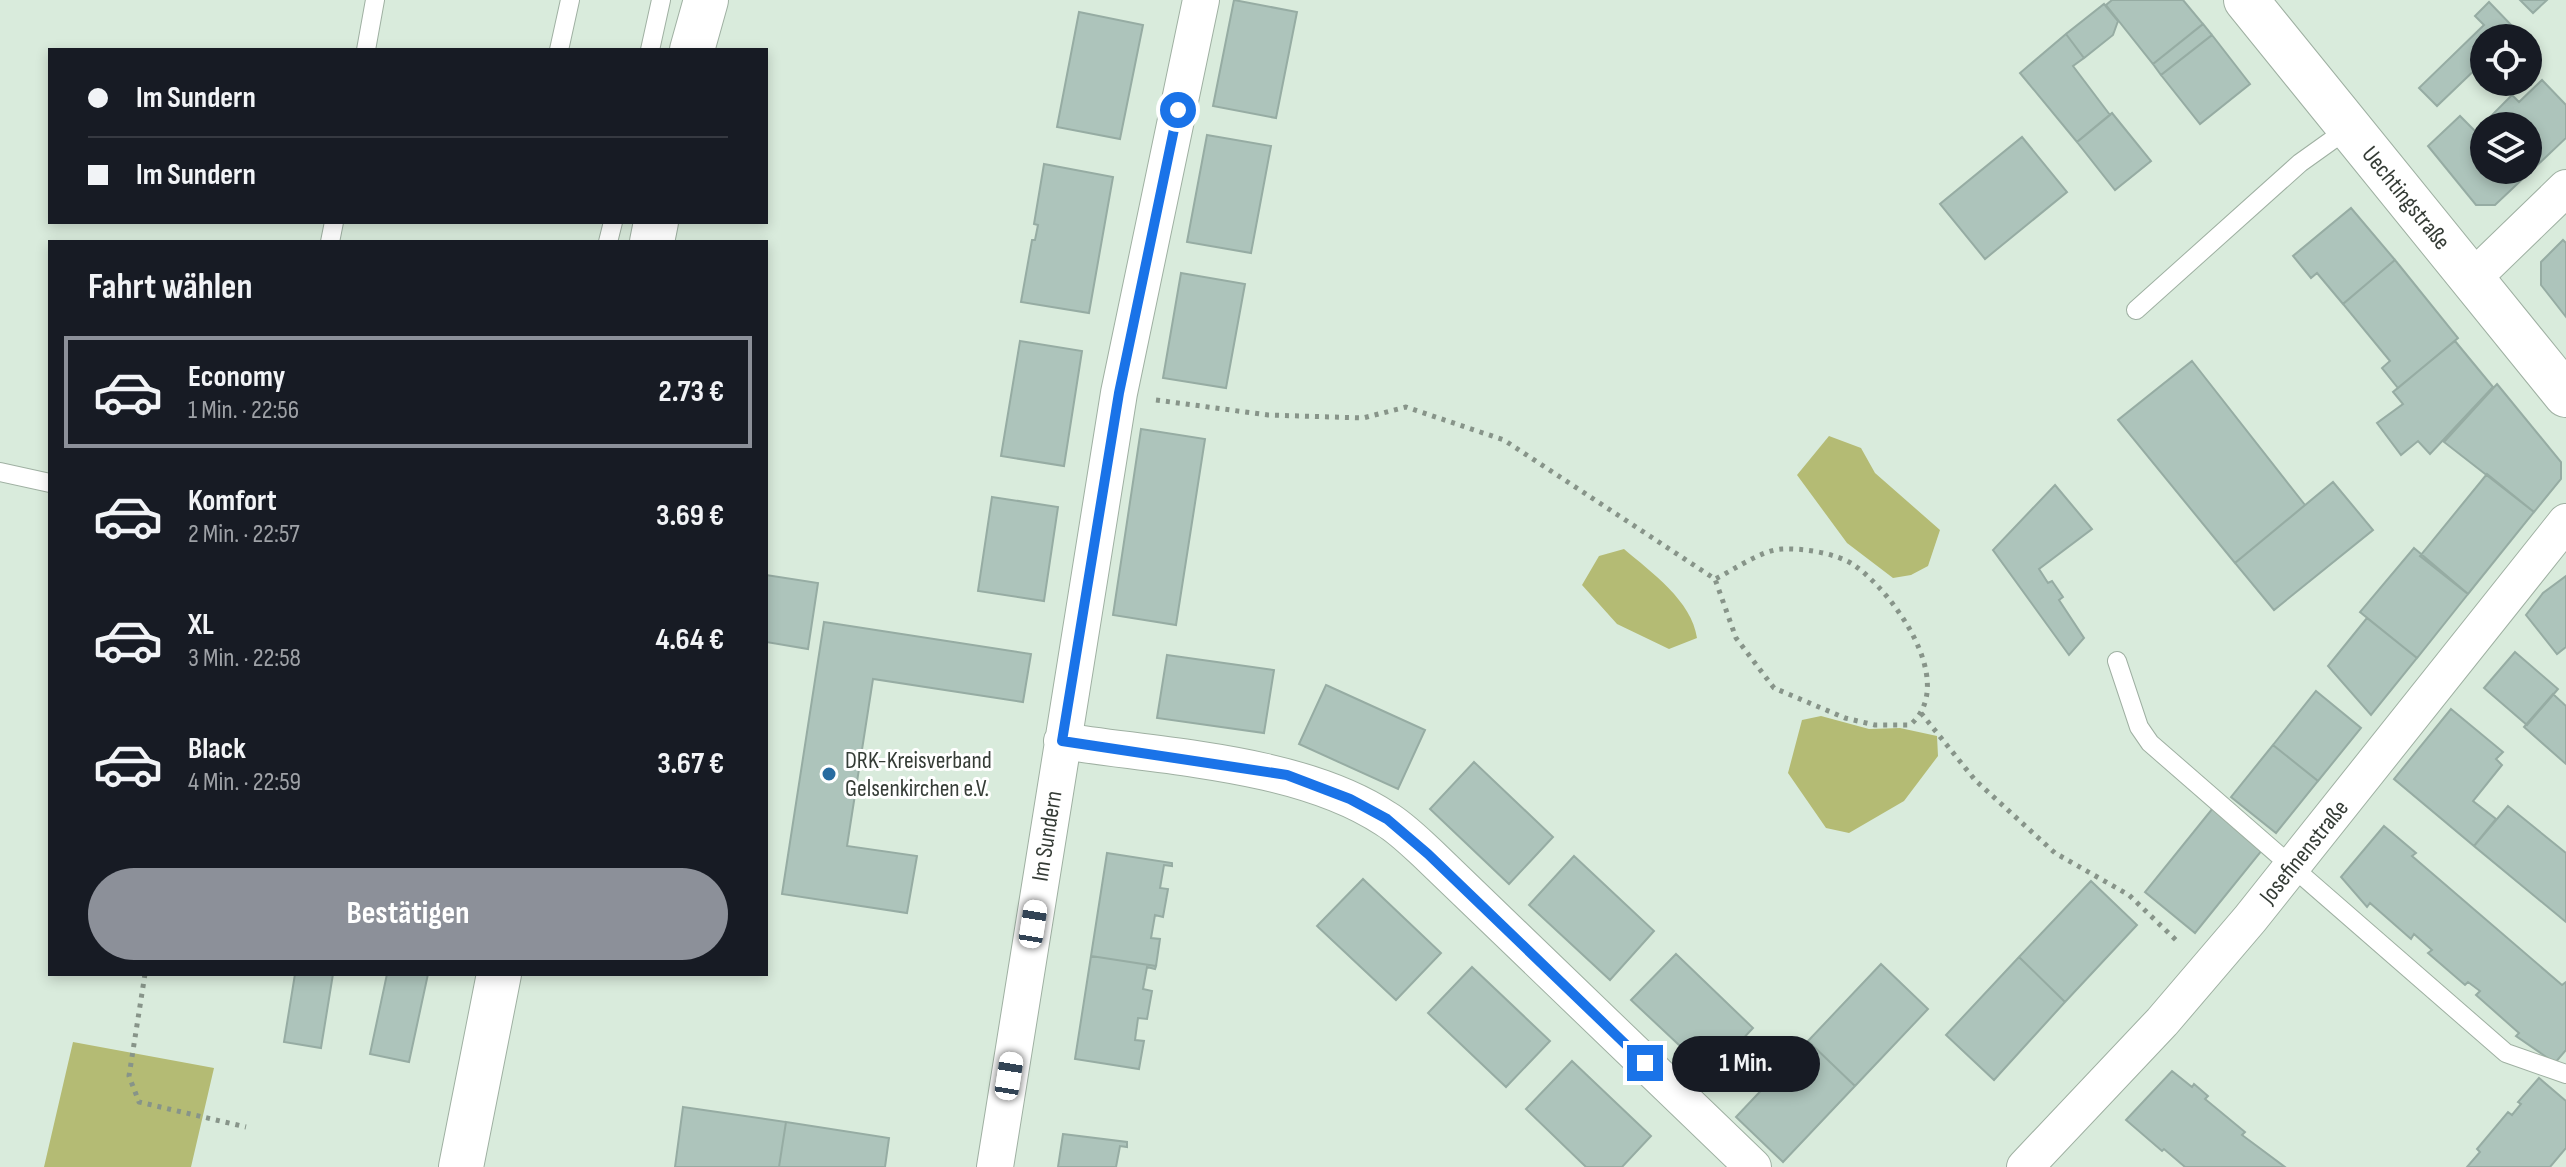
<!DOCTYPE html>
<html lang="de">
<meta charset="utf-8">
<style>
:root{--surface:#171b24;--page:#242831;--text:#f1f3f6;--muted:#9ea1a6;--line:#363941;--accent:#8c9099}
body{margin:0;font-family:"Sofia Sans Condensed",sans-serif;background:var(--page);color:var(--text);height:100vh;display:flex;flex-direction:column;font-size:30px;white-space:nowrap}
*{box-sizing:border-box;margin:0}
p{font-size:26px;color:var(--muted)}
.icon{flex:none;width:44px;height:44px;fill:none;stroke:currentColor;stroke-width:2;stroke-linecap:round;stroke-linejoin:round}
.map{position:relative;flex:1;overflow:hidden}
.side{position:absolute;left:48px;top:240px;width:720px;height:736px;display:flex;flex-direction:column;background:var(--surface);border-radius:0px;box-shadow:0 4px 12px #0003}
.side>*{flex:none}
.top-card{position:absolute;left:48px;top:48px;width:720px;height:176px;border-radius:0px;box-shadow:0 4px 12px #0003;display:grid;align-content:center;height:176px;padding:0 40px;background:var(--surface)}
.tools{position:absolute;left:2470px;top:24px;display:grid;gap:16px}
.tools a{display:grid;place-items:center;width:72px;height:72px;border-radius:50%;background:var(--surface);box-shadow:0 4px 12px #0003;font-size:40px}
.end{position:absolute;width:36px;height:36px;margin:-18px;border:10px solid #1a73e8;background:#fff;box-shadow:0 0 0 4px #fff}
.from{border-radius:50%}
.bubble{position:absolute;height:56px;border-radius:28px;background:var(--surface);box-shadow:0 4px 12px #0003;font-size:26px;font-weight:700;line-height:56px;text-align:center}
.car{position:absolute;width:24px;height:48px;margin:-24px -12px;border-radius:10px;box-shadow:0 0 6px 2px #0007;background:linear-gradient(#fff 24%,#345 0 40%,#fff 0 76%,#345 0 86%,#fff 0)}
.top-card b{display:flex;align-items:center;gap:28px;height:76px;font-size:30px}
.top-card b+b{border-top:2px solid var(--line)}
.top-card i{width:20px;height:20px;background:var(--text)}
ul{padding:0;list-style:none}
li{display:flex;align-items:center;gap:24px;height:112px;margin:0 16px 12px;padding:0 24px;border:4px solid transparent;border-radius:0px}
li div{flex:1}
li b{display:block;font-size:30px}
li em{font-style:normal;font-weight:700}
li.selected{border-color:var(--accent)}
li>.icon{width:72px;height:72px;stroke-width:1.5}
h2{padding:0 40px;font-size:36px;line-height:96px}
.primary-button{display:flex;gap:16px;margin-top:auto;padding:16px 40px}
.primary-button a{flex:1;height:92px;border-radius:48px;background:var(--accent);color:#fff;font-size:32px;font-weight:700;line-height:92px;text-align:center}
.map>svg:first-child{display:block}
</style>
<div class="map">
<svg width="2566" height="1167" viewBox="0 0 2566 1167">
<rect width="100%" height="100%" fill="#d9ebdc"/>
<path fill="#b4bb74" d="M1829,436L1861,448L1875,473L1940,530L1928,566L1911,575L1893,578L1847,543L1797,475Z
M1624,549C1651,572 1692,601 1697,638L1669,649L1617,624L1582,585L1599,556Z
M1821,716L1869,729L1900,728L1937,736L1938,756L1904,801L1849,833L1826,828L1788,773L1802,720Z
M73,1042L214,1068L191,1167H44Z"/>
<path fill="#adc4bb" stroke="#96aca3" stroke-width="2" d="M1234,0L1297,12L1276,118L1213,106Z
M2112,0H2183L2203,24L2153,64L2106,5Z
M2520,0H2547L2533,13Z
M2489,2L2516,30L2508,38H2484V61L2437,106L2419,88L2484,25L2475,16Z
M2104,4L2118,21L2113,35L2084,58L2066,34Z
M1079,12L1143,25L1120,139L1057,127Z
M2203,24L2212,35L2161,75L2153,64Z
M2066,34L2084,58L2073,66L2110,115L2077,142L2020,73Z
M2212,35L2250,84L2200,124L2161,75Z
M2542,80L2566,105V138L2495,205H2476L2428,146L2460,116L2482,138L2484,136V170H2528V126H2495L2489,118L2512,95L2519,102Z
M2112,113L2151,161L2115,190L2077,142Z
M1207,135L1271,146L1251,253L1187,242Z
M2022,137L2067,192L1985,259L1940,204Z
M1044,164L1113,177L1089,313L1021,302L1032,240H1035L1038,225L1034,224Z
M2351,208L2395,260L2343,304L2317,273L2311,278L2293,256Z
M2563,240L2566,243V317L2541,285V262Z
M2395,260L2458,338L2398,388L2382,368L2390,361L2343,304Z
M1181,273L1245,284L1226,388L1163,378Z
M1020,341L1082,351L1064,466L1001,456Z
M2455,341L2493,387L2430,454L2418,441L2401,455L2377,423L2403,404L2393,392Z
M2192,361L2305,505L2235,563L2118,420Z
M2497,384L2561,462V479L2534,512L2444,442Z
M1141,429L1205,439L1176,625L1113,615Z
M2487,474L2534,512L2468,594L2420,556Z
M2333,482L2373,530L2274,610L2235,563Z
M2055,485L2092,529L2039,569L2048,583L2052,581L2063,597L2059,600L2084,638L2069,655L1993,550Z
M992,497L1058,507L1044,601L978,591Z
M2414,548L2468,594L2417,658L2360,612Z
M766,575L818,583L808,649L766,642Z
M2566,576V647L2557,654L2526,615L2543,593Z
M2367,618L2417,658L2371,715L2328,666Z
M824,622L1031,654L1023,702L873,679L847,846L917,856L907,913L782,894Z
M2515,652L2558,689L2527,725L2484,688Z
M1167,655L1274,670L1264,733L1157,718Z
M1326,685L1425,730L1398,789L1299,744Z
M2316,691L2361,728L2318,781L2273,745Z
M2553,694L2566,706V764L2524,727Z
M2451,709L2503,752L2496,759L2502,765L2473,801L2496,819L2474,846L2394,779Z
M2273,745L2318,781L2276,833L2231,797Z
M1474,762L1553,837L1509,884L1430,809Z
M2508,806L2566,853V922L2474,846Z
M2213,808L2263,849L2195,933L2145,892Z
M2384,826L2416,853L2412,856L2562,985L2566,982V1050L2555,1063L2516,1036L2519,1033L2476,995L2480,991L2468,982L2465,985L2428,953L2432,950L2414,934L2411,939L2370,903L2367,907L2341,877Z
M1107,853L1172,863V866L1164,865L1160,888L1168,889L1163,917L1155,915L1151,938L1160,939L1156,966L1091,956Z
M1574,856L1654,931L1610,980L1529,905Z
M1363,879L1441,953L1396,1000L1317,926Z
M2091,881L2137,925L2065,1002L2019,957Z
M1676,954L1753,1028L1710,1074L1631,1000Z
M1091,956L1156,966L1155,969L1147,967L1143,989L1152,991L1147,1019L1138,1018L1135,1040L1144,1041L1139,1069L1075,1059Z
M2019,957L2065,1002L1994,1080L1946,1035Z
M1881,964L1928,1009L1855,1086L1808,1041Z
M1472,967L1550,1041L1506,1087L1428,1013Z
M295,974H333L321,1048L284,1042Z
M387,974H428L409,1062L370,1054Z
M1808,1041L1855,1086L1783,1162L1736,1117Z
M1572,1061L1651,1136L1622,1167H1586L1526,1109Z
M2172,1071L2192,1087L2194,1084L2208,1096L2205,1099L2245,1132L2242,1135L2285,1167H2185L2164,1149L2162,1151L2126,1120Z
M2539,1078L2566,1101V1148L2550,1167H2467L2480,1152L2477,1149L2508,1112L2512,1115L2521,1104L2518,1102Z
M683,1107L786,1122L779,1167H675Z
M786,1122L889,1138L885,1167H779Z
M1063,1134L1127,1142V1147L1120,1146L1116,1167H1058Z"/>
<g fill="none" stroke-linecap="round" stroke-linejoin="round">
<g stroke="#9fb0a2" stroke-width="20">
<path id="service" d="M366,50L375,0
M559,50L570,0
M650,50L661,0
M330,242L334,222
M608,242L613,222
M2136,310L2300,163L2349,128
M0,472L50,483
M2117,661L2139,727L2150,743L2506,1053L2566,1074"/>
</g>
<g stroke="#9fb0a2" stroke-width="38">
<path id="minor" d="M2472,279L2566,188
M1062,741C1163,757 1300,762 1386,819C1401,828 1415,842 1428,854L1753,1167
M995,1167L1119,393L1201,0
M2025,1167L2162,1022L2250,919L2566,522"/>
</g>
<g stroke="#9fb0a2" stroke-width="46">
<path id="tertiary" d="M2246,0L2566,395
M692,50L706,0
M652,242L656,222
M461,1167L499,974"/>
</g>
<path stroke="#879489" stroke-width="5" stroke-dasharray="4 6" stroke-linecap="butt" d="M1156,400L1268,415L1363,418L1406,407L1504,440L1715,579L1736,638L1774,688L1845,718L1875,725H1910C1959,683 1893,592 1854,565C1836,553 1803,548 1782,549C1761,550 1734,570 1715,579
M1921,713L1975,780L2055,853L2129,895L2178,942
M145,974L129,1076L139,1102L246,1127"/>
<use href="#service" stroke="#fff" stroke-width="18"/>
<use href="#minor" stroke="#fff" stroke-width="36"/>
<use href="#tertiary" stroke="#fff" stroke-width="44"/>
</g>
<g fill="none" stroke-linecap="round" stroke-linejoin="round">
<path stroke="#1a73e8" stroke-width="10" d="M1178,110L1119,393L1062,741L1287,775L1350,799L1387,819L1428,854L1645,1063"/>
</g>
<circle fill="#276ba0" stroke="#fff" stroke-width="3" cx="829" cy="774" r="8"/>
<g text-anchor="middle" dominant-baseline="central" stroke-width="6" stroke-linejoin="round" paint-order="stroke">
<g font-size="24" fill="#353c36" stroke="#fff">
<text transform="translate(2406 198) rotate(51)">Uechtingstraße</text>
<text transform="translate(1047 836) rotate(-81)">Im Sundern</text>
<text transform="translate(2304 852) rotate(-51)">Josefinenstraße</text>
</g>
<g font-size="24" fill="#353c36" stroke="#fff" text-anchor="start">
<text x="845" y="760">DRK-Kreisverband<tspan x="845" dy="28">Gelsenkirchen e.V.</tspan></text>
</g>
</g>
</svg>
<div class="tools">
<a><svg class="icon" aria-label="locate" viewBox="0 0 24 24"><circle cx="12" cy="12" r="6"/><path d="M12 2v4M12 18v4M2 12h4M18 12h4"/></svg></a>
<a><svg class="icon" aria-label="layers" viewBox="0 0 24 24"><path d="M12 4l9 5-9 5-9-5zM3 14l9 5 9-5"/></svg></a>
</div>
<i class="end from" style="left:1178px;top:110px"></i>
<i class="end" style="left:1645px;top:1063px"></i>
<div class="bubble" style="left:1672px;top:1036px;width:148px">1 Min.</div>
<i class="car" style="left:1033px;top:924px;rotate:9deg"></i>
<i class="car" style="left:1009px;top:1076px;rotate:9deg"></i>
<div class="top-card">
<b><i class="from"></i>Im Sundern</b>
<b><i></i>Im Sundern</b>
</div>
<section class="side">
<h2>Fahrt wählen</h2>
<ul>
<li class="selected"><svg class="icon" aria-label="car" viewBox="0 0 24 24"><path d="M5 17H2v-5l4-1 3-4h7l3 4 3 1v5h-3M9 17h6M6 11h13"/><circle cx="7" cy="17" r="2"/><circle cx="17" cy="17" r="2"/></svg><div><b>Economy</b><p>1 Min. · 22:56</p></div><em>2.73 €</em></li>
<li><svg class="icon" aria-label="car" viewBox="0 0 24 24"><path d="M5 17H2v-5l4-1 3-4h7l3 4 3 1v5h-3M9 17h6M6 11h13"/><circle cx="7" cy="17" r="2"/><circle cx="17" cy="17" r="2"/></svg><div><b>Komfort</b><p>2 Min. · 22:57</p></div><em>3.69 €</em></li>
<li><svg class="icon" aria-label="car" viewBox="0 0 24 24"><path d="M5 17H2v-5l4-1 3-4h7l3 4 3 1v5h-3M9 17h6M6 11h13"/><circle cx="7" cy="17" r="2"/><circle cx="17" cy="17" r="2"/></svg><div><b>XL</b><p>3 Min. · 22:58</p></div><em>4.64 €</em></li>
<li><svg class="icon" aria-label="car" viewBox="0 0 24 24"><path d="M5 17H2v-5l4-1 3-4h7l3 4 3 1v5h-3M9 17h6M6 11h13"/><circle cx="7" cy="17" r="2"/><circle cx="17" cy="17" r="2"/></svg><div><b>Black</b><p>4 Min. · 22:59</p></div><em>3.67 €</em></li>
</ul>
<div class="primary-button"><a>Bestätigen</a></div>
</section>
</div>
